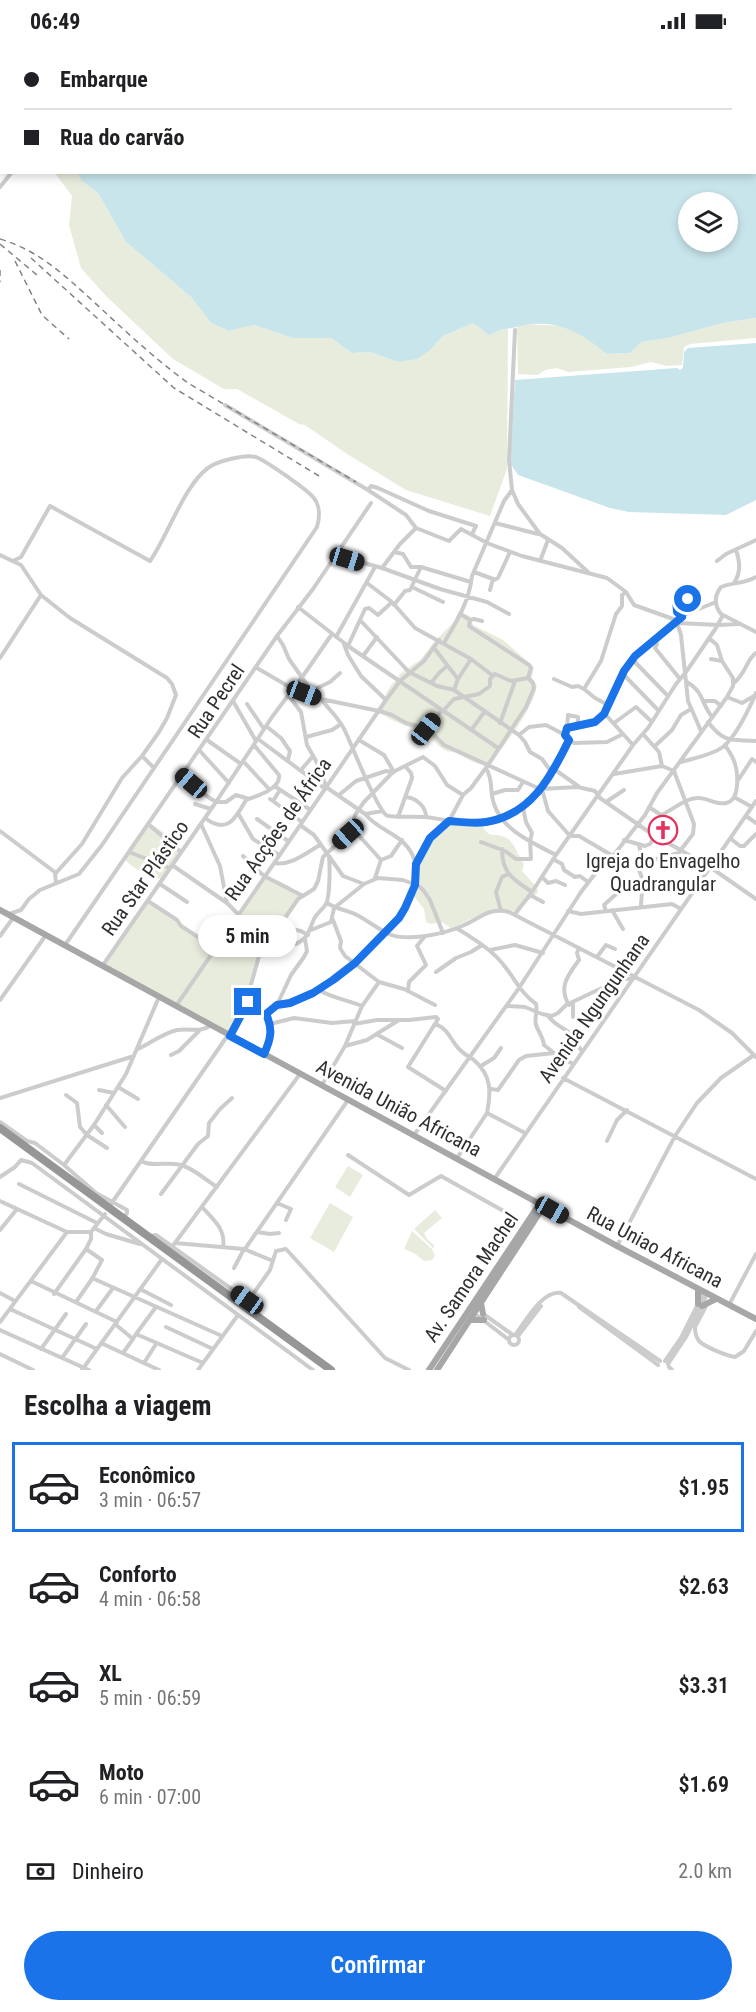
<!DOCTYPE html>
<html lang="pt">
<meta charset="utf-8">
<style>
:root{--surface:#fff;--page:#f2f2f2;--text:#202124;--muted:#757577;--line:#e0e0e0;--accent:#1a73e8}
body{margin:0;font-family:"Roboto Condensed",sans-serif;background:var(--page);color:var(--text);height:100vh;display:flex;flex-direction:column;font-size:22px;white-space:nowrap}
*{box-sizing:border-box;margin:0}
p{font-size:20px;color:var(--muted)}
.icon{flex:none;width:33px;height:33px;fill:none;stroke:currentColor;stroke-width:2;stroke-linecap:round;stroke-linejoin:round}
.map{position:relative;height:1328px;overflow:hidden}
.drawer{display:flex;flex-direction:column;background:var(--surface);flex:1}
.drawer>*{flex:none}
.guide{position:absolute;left:0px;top:0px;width:756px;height:132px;box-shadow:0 3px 9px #0003;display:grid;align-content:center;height:132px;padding:0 24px;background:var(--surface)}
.controls{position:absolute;left:678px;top:150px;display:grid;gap:12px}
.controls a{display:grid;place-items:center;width:60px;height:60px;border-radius:50%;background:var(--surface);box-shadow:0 3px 9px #0003;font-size:30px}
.end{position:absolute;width:27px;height:27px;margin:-14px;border:8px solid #1a73e8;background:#fff;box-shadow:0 0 0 3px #fff}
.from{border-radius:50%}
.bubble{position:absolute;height:42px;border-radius:21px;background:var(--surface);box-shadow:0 3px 9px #0003;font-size:20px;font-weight:600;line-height:42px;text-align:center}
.car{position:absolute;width:18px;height:36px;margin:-18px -9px;border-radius:8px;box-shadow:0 0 4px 2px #0007;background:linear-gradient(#222 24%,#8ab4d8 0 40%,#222 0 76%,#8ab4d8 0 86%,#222 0)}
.guide b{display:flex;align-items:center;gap:21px;height:57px;font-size:22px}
.guide b+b{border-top:2px solid var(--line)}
.guide i{width:15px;height:15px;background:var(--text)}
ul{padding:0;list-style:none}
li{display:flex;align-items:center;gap:18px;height:90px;margin:0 12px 9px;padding:0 12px;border:3px solid transparent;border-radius:0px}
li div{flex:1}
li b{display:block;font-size:22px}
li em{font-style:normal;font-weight:600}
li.current{border-color:var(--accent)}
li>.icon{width:54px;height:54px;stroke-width:1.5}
h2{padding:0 24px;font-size:27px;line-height:72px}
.pay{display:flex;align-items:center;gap:15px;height:66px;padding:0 24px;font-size:22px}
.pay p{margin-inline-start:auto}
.cta{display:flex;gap:12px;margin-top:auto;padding:12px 24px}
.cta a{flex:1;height:69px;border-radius:36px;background:var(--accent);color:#fff;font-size:24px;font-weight:600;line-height:69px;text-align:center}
.status{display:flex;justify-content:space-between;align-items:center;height:42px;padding:0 30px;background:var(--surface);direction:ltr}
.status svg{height:16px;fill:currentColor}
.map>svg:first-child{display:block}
</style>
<div class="status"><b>06:49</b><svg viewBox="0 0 49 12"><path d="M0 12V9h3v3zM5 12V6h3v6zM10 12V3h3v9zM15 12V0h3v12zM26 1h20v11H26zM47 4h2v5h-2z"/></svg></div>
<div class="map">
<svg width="756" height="1328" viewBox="0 0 756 1328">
<rect width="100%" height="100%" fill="#fff"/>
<path fill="#e8ecdd" d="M55,131H77L82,139L98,151L126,200L191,255L211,281L229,289L254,283L293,296H331L352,311L370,310L398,320L430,308L443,294L473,281L490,294L496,288L508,287L507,427L490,474L406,448L347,412L305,383L299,382L237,347H224L173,317L106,254L81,226L69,183L72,154Z
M756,276V296L690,302L684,305L682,323L667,324L651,320L631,325L568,330L557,326L545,328L538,333L518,332L517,285L523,282L564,284L589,297L607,312L630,311L640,300L668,296L723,281Z
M458,570L470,574L473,583L503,598L534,625L532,636L537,644C533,668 505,701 491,722C479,726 467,716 456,711C452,709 446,710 443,707C435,701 429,694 420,690C405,682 390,680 378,668L389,646L402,630L420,618L435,599L454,580Z
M451,780L482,783C490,798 493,790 505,795C514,799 518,814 524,822L522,829L535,843L538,849L537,852L513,870C490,863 472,878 451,886L442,880L431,882L426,880L424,867L413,853C418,844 415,834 417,825C420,808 438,789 451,780Z
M150,781L170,795L181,808L161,837C146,834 136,828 125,818Z
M266,833L289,844L302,854L257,919L250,956L231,991L105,923L145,860H152L214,906Z
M348,1124L363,1133L350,1155L335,1145Z
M330,1161L353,1175L334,1210L310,1196Z
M435,1168L442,1176L424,1191L427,1197L434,1203V1207L414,1187Z
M412,1189L432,1207L435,1214L432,1218L424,1219L414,1211L404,1207Z"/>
<path fill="#c9e5ec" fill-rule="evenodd" d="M153,0H756V276L723,281L668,296L641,300L630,311L607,312C579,289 554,275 516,285C506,288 498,286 490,294L473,281L443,294L430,308L417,317L398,320L370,310L352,311L331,296H293L254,283L229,289L211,281L191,255L126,200L98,151L82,139L77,131L754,130V2L150,1ZM688,160H728V200H688Z
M756,301V458L726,473L629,470L610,466L518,433L510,421L515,338L677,326L680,328L683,326L684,310L688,306Z"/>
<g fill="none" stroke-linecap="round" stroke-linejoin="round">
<path stroke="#ccc" stroke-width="4" d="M0,145L12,130
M515,288L509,418L512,448L518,462L540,492L562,506L588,530
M225,363L368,448L406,473L416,486L449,499L461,487L487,501L522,514L607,536L626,550L634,563L676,578L681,593L688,659L701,689
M368,448L371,444L378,446L429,469L476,484L472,492
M495,481L538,492
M394,510L403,512L411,525H421L471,540
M0,513L21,523L41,553L70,576L167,636L172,642L176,653L167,676L159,690L142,714L122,736L82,802L55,832L56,841
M335,513L382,526L440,547L487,560L509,572
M540,519L548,498
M717,519L726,512L756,498
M382,526L400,502L416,486
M474,530L493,537L490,548
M756,535C745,542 733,540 721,545C714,554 714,563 721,572L756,590
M494,538L498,536L510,510
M367,541L392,560L415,586L471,617L492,633
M734,541C741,531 740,519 736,508
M412,545L443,560
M394,563L405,549L410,548L421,525
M298,565L348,604L498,706
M682,575L677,570L675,557L678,555L688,557
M360,578L409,630L437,644L454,648L519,693L525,700L530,710L542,717L552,731
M470,578L474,577L482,579
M678,581L718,583L739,582
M277,594L283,603L289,617L315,654
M336,595L375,525
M654,597L657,602L655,606L680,637
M444,601C457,579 469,560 472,534L504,459L512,448
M344,602L348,613L361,634L386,658
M348,604L365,567L369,566L378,573L392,560
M434,606L458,637
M363,614L377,595
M0,616L41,553
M711,617L722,619
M633,618L668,654
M257,626L293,647L316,656L379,669L392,673L406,681L421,685L433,692L444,703L540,747L578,745L595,749L600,756L649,790L710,825L756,857
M623,632L659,669
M554,637L572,645L578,644L584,647L595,656L608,663
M687,640C704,650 701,661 712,675
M431,641L439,631L447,624
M734,641C747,630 746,618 756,611
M584,647L601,619L616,572L622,564V553L626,550
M454,648L458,637L471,617
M311,649L330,640L340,631
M288,653L301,670L307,703L320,726L326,745L365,772L383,769
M727,655L742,661L754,654
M322,658C330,669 341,678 346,691C353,706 376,765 386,773C389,776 418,774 426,775C446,778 466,782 485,780C531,774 551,735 569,698
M233,659L256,699
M704,659H715L721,664
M247,662L264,687
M443,669L454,657L479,652L490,644V637L495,632L511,639L528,636
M605,672L633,703
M708,680C725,702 731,697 756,699
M500,681L515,639
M614,681L636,665L652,680
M266,684L281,696L290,709L288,718
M567,686L568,673L578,675V683
M426,687L442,668
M472,687L485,669
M643,692L659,710L662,724
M519,693L529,685L546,683L565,693L569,698L574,701L607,700L623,692
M565,693L567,686C580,682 595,683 605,672L624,629L638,611L677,580L684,573L716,560
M306,695L332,688L341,682
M258,697L324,746
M207,698L241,722
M359,698L384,713L394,730
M655,704L672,688L681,673L691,667
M200,709L229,741
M142,714L154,726
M243,719L269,747
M681,720C695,716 712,713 723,705C736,694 749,667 756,651
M486,726C494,740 489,748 494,762C503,789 533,801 556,813
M554,727L578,744
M301,728L313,714
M614,732L662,724L674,729L694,782L693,792L680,809
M182,734L208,755L216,760H226L236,753L249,757
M737,740L752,717L756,720
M276,745L309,767
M542,747L548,769L570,794H579L613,814
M492,752L505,748H518L523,740
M339,753L356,739L386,729L393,730
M406,755C417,756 426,765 426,775
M734,755L752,765
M270,757L302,780
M273,759L280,748
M606,760L624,748
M195,762L211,767
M649,765L661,773C673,768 686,755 699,756C707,756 717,763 726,761C741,758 738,729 734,719C732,713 728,708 725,703
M238,771L253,797L279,813
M746,774L756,781
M398,775L412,736L411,731L405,724
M205,776C227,793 236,776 246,758C257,754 281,747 279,733L254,703
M257,777L288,799
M148,782L181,810
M201,782L220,824L227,861
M300,783L314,793L343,834L364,842
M353,787L381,818L375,836
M0,789L56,831
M731,797L740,804H744L756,792
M624,798L645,804L650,802L656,793
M481,800L505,809L516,817H531L530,799L532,791L526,780L523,766
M639,803L641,812L637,817L636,823C647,841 641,846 641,865
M502,807C502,832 514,838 532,850
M129,810L170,826
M641,812L653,818L679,811
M243,814L264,834L303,854
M553,817L562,822L564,828L575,835L580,834L588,840
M381,818L391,814L402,798
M274,821C291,824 306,811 320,803
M416,822L431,796L449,779L463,753L471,746L488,723L526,665L534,646L533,641L528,636L531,626L529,623L469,584L470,578L462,573
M172,823L227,861L238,872
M542,835L548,841L556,839L565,843
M160,842L187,860
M530,853L543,860
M148,859L177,878L181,884L215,906
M327,861C336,867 347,868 357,873C368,879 378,887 389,892C407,900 444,892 462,884C480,877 487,865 509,870L699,968L732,991L756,1015
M612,868L623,887
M501,869L496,850L502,835L508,832
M568,869L581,872L672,862L681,867
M606,869L604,863L615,853L632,845
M9,872L21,868L29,857L40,848L79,832L102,803L317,485C320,475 320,463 313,455C305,446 266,419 256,415C245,412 217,419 208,426C185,442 167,495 150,519L50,464L21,515L13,519
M515,872L532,850L556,813L633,703L648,686L676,642L686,630L716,586L723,573
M236,876L268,901
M333,878L341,899L340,906L345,914L379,940L404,947L435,963
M281,885L301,889L308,893
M458,887C475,898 493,908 506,926C516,939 522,952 536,962C538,969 534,976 536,983C539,991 543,995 544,1003L554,1011
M311,888L331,880L334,866L364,842L378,836L403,838L419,844L424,849L430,858L443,891
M225,892L259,914
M0,894L13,876
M296,902C310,894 308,890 314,877C317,871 323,867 326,862C330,855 330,824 329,815
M65,903L277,594L313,547L371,461
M490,908L515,903L543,911
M597,915L606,903L615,907
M103,923L216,760L272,675L305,631L332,592
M436,930L456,916L471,910L482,903
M250,946L259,914L298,857L314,847L318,839L323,815L351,789L355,773L364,760L393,730L423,715L435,724L447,743L463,753
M319,948C332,956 348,958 362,964
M408,949L409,940L426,923L417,904L425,894
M0,958L46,893
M277,963C291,961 307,955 320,947C351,928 427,864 416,822C407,791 383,793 365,772
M569,963C558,945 568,933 579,918L577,911L579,906
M176,964L386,658L400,639L424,619L439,598
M507,964L525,965L542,972L552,974L558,971L566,963L619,938L634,936
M257,968L266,972C272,987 271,996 264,1011
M266,972L277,963L291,933L304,915L307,909L305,897
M548,974C555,983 562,985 570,991C576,996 577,1004 582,1009
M573,975V961
M270,982L294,976L332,981L355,979
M354,982L377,978H409L436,975L438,977L408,1025L446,1049
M436,982C450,989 449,996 459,1007C463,1011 469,1015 474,1018C492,1034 491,1050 487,1071
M230,993L250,956
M378,993L402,1006
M345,1004L367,998L399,978
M138,1007C150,1001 164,991 177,988C190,986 199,991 210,984
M171,1013L179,1009L199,989
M481,1024L494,1016L501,1006
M563,1036L756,1137
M322,1043L345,1004L362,964L379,940
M118,1045L138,1057
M491,1047L498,1048L519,1018L526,1014L554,1011L573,1022
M99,1048L114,1051
M66,1053L77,1061L80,1085L87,1093L107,1106
M0,1056L134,1014
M106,1063L125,1085
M0,1080L27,1099L35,1101L64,1123L96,1151L127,1168V1171L124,1175
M94,1083L102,1091
M414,1093L519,946L581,850L594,833L613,814L645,773L657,751L727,655L733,644V636L722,619L717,603L709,596
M607,1099L617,1078L627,1068
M348,1113L409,1153L441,1134L516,1176L512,1183
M457,1116L487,1071L525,1091
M141,1119C153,1126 170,1118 184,1124C195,1128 206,1138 217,1145
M64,1123L94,1083L126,1032L159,955
M0,1135L15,1125L21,1118L32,1121L313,1328
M495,1136L756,759
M19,1142L97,1181
M161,1152L198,1102L208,1094L209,1081L220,1067L232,1056
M0,1159L67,1190H91
M277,1161L291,1167L286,1178
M109,1165L228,993
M202,1165C213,1177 226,1187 223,1205
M94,1186L106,1192L140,1202
M0,1188L17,1167
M257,1190L270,1192L279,1191
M153,1197L154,1193H156L247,1258
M175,1201L244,1207L273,1219
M617,1204L675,1094L697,1061L721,1036L754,1013
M172,1205L300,1032
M245,1207L348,1058
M234,1226L244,1207
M92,1236L222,1294
M31,1239L117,1280
M140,1247L171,1263
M0,1251L15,1259
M54,1252L86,1207L91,1197V1190L105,1172
M239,1258H247L251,1255L270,1228L276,1209L286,1207L385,1316L409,1328
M76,1260L92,1237L102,1218L86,1207
M729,1263L756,1212
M706,1264L695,1285C695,1290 696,1295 699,1299C705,1305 727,1314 735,1315L744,1309L756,1289
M579,1265L658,1323
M10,1267L97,1307
M96,1269L113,1246
M474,1271L509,1298
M482,1271L513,1293
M0,1280L67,1190
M115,1282L133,1297L136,1292L203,1321
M166,1285L213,1307
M0,1288L89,1328
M136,1292L156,1265
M515,1293C526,1279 542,1248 561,1251L660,1319
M509 1298a5 5 0 1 1 10 0a5 5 0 1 1-10 0Z
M518,1294L541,1264
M101,1301L159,1328
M41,1307L66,1272
M123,1311L133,1297
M0,1312L33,1328
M62,1316L86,1282
M665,1319L681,1296L704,1250
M144,1321L156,1302
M668,1322L686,1295L707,1252
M669,1325L672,1328
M82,1328L162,1217
M198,1328L238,1273"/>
<path stroke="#a7a7a7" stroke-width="6" d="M0,868L617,1204L756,1277
M481,1261L483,1272
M698,1262V1247
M702,1264L716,1257
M470,1278H484
M429,1328L540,1161
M437,1328L544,1164"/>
<path stroke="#969696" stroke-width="8" d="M0,1086L331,1328"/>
<path stroke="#848484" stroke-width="1.5" stroke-dasharray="6 4.5" stroke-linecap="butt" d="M0,197C40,209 64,233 94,260C124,288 155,317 188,341L356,440
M0,202L37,233
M31,216L174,346L319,434
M15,219L42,273L69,297
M0,228V240"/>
</g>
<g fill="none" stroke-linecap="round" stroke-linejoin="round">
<path stroke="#1a73e8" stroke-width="8" d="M248,960L230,994L264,1012C271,997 273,987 266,972L277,963L290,961L313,951L333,938L355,921L399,876L405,866L415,843L416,822L430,796L449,779C461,780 474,782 486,780C531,773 551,735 569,698L565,693L567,686L595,680L604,672L624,629L635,614L682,575L677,570L676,556L688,557"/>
</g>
<defs>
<g id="church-ring" transform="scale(1.5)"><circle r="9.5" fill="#fff" stroke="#e7305e" stroke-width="1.5"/><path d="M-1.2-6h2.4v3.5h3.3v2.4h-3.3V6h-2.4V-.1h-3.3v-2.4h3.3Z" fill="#e7305e"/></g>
</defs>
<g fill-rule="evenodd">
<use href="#church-ring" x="663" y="788"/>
</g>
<g text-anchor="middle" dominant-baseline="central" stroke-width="6" stroke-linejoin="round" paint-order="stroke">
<g font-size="20" fill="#2f2f2f" stroke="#fff">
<text transform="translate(216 659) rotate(-56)">Rua Pecrel</text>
<text transform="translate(278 787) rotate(-55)">Rua Acções de África</text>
<text transform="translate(145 836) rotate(-55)">Rua Star Plástico</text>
<text transform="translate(594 966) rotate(-55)">Avenida Ngungunhana</text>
<text transform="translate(399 1066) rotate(28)">Avenida União Africana</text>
<text transform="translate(655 1205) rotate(28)">Rua Uniao Africana</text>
<text transform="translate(471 1235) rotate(-56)">Av. Samora Machel</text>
</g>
<g font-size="20" fill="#2f2f2f" stroke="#fff">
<text x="663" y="819">Igreja do Envagelho<tspan x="663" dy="23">Quadrangular</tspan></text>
</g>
</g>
</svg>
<div class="controls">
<a><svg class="icon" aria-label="layers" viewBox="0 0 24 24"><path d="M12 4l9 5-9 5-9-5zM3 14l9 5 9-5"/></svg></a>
</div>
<i class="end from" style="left:688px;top:557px"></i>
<i class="end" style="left:248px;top:960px"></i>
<div class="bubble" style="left:198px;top:873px;width:99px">5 min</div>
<i class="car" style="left:347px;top:517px;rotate:107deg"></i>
<i class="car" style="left:304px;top:651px;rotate:111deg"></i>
<i class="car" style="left:426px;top:687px;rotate:38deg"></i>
<i class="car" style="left:191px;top:741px;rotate:310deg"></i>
<i class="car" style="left:348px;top:792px;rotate:228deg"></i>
<i class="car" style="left:552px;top:1168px;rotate:119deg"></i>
<i class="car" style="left:247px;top:1258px;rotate:305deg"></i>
<div class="guide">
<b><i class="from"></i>Embarque</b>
<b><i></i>Rua do carvão</b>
</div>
</div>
<section class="drawer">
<h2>Escolha a viagem</h2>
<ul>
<li class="current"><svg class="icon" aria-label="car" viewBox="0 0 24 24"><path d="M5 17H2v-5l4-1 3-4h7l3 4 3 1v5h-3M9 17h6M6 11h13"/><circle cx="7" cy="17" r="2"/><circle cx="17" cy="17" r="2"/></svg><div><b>Econômico</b><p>3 min · 06:57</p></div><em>$1.95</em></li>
<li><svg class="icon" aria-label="car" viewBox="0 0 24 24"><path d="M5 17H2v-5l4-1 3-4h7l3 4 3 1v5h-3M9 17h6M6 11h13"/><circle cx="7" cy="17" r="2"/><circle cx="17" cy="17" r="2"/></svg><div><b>Conforto</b><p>4 min · 06:58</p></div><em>$2.63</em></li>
<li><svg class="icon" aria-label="car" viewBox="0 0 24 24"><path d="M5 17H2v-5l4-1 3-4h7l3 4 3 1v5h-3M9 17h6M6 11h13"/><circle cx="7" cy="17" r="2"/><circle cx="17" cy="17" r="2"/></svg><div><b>XL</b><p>5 min · 06:59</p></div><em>$3.31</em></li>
<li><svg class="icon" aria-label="car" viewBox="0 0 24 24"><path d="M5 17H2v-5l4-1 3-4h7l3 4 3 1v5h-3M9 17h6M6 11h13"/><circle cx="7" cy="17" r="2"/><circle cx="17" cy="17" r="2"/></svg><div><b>Moto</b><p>6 min · 07:00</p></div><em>$1.69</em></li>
</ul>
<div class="pay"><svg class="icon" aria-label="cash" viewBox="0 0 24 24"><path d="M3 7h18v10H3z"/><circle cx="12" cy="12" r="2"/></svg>Dinheiro<p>2.0 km</p></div>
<div class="cta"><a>Confirmar</a></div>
</section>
